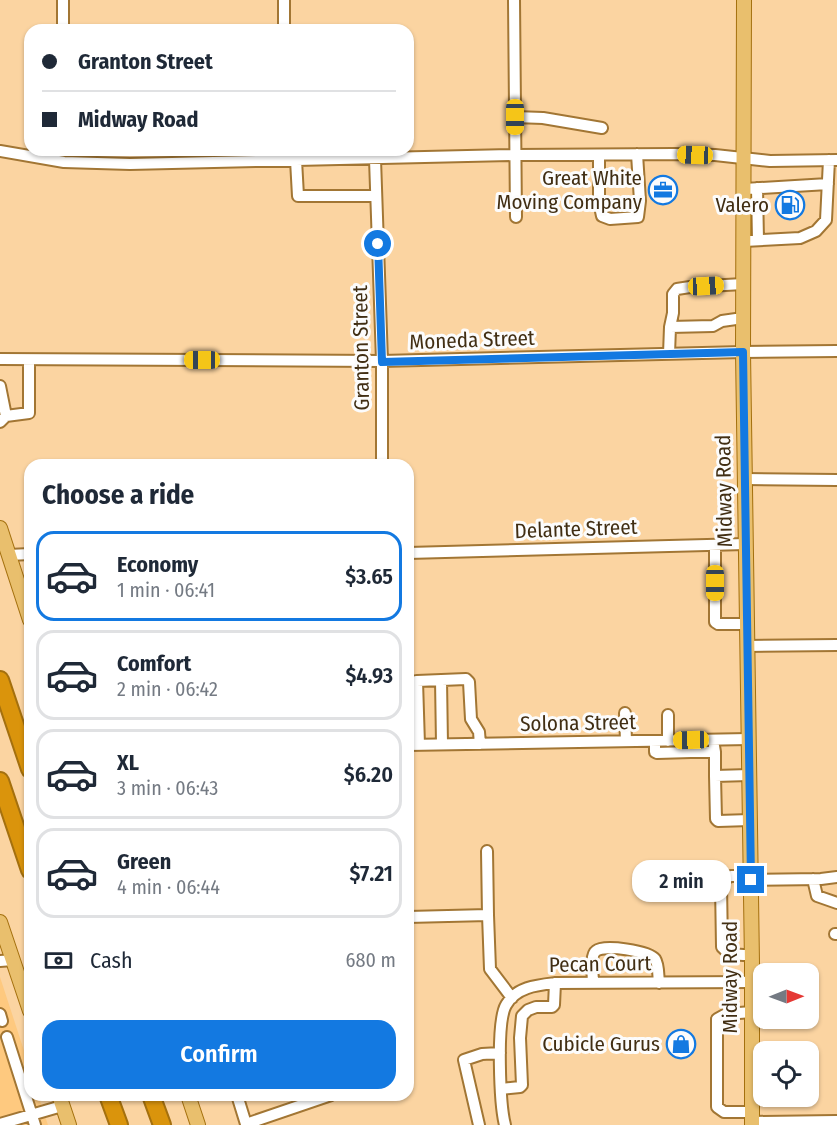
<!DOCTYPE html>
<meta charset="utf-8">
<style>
:root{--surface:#fff;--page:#f6f6f7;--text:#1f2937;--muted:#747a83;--line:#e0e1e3;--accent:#1379e1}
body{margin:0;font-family:"Fira Sans Condensed",sans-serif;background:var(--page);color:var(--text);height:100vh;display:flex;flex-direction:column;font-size:22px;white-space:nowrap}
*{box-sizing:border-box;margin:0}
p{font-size:20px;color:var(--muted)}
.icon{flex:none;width:33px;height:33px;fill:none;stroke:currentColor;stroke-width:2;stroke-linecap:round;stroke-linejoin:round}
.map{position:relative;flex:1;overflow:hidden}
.sheet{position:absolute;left:24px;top:459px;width:390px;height:642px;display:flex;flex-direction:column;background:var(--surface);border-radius:18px;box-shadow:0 2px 4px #0004}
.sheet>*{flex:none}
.top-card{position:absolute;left:24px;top:24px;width:390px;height:132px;border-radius:18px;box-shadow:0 2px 4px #0004;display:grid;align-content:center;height:132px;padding:0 18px;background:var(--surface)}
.needle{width:39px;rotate:89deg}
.controls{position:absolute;left:753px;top:963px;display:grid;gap:12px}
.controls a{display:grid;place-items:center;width:66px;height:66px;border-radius:12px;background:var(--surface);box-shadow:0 2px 4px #0004;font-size:30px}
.end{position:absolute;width:27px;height:27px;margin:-14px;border:8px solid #1379e1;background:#fff;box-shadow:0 0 0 3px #fff}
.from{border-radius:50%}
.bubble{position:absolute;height:42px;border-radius:18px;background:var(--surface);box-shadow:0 2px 4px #0004;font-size:20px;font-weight:600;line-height:42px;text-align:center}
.car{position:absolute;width:18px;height:36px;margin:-18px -9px;border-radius:8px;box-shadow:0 0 4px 2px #0007;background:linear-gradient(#f5c518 24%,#345 0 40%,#f5c518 0 76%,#345 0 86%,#f5c518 0)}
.top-card b{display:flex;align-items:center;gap:21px;height:57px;font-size:22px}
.top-card b+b{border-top:2px solid var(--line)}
.top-card i{width:15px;height:15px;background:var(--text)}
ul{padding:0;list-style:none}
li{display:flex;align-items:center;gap:18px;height:90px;margin:0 12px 9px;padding:0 6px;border:3px solid var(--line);border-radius:18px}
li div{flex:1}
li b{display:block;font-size:22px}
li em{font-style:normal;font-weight:600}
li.on{border-color:var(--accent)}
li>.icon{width:54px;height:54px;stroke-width:1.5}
h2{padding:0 18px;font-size:27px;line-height:72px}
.pay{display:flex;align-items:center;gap:15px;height:66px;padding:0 18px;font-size:22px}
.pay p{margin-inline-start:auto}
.button{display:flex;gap:12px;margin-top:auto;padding:12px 18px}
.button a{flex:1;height:69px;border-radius:18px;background:var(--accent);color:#fff;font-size:24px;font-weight:600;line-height:69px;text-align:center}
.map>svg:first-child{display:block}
</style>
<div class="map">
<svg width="837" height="1125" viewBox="0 0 837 1125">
<rect width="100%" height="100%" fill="#fbd4a1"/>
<path fill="#fec97f" d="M0,977L30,1069V1095H38L48,1125H0Z"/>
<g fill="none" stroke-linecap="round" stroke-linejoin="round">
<g stroke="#a27634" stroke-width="14">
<path id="minor" d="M63,0V30
M284,0V30
M514,0L516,217
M515,117L543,118L602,128
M0,151L64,162L130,164L515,155L674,154L715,155L770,161L837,160
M599,155V202L602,216L610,219L638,217L640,201L637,154
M375,159L382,361V465
M296,160L298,196H376
M757,188L758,240
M744,189L828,184
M744,241L800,238L816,231L826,220L829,160
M743,318L722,321L713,326L670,327L673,313V294L677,289L690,287L743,284
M669,354L670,327
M0,359L382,361L743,352L837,351
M0,386L6,416
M0,422L6,416L29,413V360
M745,479L837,480
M715,545V622L718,624H747
M408,553L745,544
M9,555L30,554
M747,646L837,645
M441,680L442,744
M417,681L419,745
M408,683L417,681L466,679L469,682L471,719L479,732L480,744
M625,713L626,741
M668,715V741
M655,741V752L657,753L691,752V740
M408,745L749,739
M691,752H715L714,746
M715,752V776L749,775
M715,776L716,819L718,821L750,820
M487,851L488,915
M751,876H731L724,879L721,885L722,947C730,956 741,955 752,955
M813,879L817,896L837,903
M751,880L821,879L837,877
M408,917L488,915L490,969L512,998
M835,934H837
M0,961L13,960
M593,983C593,976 590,955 596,951C604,944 649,951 655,959C659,965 658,976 659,983
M752,1012L726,1014L717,1019V1107L724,1112H752
M0,1014L2,1021
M7,1037L35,1125
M501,1089L520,1087L522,1085L520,1038L522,1016L528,1010L536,1007H552L554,1005L555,983
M237,1095L246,1124L331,1095
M752,1122L836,1121
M0,1124L62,1106
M479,1125L464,1060L482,1054L500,1053
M505,1125C500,1106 496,1022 506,1005C516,987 537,985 555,983L752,982"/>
</g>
<g stroke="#a4700e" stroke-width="16">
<path id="major" d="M744,0L743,352L752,963V1125
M0,528L30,620
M0,922L30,1011
M59,1095L69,1125
M188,1095L198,1125"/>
</g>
<g stroke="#a4700e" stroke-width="20">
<path id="highway" d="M0,680L30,769
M0,781L30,870
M108,1095L119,1125
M151,1095L162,1125"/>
</g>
<use href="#minor" stroke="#fff" stroke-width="10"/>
<use href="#major" stroke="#e9bf6d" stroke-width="14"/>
<use href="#highway" stroke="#da940c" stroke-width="16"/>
</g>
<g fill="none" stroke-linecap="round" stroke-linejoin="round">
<path stroke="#1379e1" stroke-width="8" d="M378,244L382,362L743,352L751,880"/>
</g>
<defs>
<g id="office-ring" transform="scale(1.5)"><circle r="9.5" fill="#fcfcfc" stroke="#1379e1" stroke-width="1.5"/><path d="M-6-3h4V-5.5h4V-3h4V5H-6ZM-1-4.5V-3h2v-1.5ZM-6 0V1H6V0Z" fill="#1379e1"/></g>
<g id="fuel-ring" transform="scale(1.5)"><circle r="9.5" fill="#fcfcfc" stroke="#1379e1" stroke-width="1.5"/><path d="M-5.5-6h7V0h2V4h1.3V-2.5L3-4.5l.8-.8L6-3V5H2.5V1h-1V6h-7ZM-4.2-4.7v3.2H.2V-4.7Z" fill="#1379e1"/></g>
<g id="shop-ring" transform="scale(1.5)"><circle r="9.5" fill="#fcfcfc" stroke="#1379e1" stroke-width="1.5"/><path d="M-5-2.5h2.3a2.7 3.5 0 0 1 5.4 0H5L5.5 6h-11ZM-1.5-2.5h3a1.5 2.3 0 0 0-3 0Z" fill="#1379e1"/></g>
</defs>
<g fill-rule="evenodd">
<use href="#office-ring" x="663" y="190"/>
<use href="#fuel-ring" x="790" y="205"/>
<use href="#shop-ring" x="681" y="1044"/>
</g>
<g text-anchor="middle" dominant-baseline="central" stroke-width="6" stroke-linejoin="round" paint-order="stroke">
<g font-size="21" fill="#412e13" stroke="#fcfcfc" text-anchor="end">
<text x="642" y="178">Great White<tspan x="642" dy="24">Moving Company</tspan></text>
<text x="769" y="205">Valero</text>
<text x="660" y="1044">Cubicle Gurus</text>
</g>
<g font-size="21" fill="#412e13" stroke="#fcfcfc">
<text transform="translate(472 340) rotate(-2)">Moneda Street</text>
<text transform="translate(361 348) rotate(-91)">Granton Street</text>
<text transform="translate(724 491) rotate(-91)">Midway Road</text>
<text transform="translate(576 529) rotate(-2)">Delante Street</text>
<text transform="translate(578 723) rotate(-1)">Solona Street</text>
<text transform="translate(600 964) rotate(-1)">Pecan Court</text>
<text transform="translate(730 977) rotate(-90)">Midway Road</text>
</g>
</g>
</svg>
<div class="controls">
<a><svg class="needle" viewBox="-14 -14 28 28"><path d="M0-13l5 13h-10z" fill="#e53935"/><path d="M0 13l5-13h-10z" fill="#747a83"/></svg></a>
<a><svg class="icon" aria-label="locate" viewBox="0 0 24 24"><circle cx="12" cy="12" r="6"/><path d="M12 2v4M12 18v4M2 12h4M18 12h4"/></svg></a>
</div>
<i class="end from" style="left:378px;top:244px"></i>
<i class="end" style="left:751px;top:880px"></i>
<div class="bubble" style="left:632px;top:860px;width:99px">2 min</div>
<i class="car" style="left:515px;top:117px;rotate:180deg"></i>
<i class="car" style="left:695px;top:155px;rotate:272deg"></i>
<i class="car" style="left:706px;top:286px;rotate:87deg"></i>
<i class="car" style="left:202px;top:360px;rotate:270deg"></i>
<i class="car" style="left:715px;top:583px;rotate:180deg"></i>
<i class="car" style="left:691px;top:740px;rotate:269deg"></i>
<div class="top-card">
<b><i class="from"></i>Granton Street</b>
<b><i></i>Midway Road</b>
</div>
<section class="sheet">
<h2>Choose a ride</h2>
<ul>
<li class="on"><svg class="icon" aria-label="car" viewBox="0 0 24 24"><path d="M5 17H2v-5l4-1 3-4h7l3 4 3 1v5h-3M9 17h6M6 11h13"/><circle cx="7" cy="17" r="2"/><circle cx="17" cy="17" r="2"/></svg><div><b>Economy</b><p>1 min · 06:41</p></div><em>$3.65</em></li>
<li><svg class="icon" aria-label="car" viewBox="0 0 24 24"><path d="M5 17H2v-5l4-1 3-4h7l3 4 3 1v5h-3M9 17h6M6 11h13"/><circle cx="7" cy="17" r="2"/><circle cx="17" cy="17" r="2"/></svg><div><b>Comfort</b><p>2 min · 06:42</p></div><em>$4.93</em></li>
<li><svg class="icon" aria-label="car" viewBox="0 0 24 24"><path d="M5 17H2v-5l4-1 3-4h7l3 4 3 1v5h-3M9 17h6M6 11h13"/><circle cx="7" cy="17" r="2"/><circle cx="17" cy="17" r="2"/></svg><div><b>XL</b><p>3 min · 06:43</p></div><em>$6.20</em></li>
<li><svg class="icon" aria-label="car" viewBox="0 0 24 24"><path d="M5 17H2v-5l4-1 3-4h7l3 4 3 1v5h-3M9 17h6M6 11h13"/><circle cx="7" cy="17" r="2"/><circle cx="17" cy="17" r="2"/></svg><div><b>Green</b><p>4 min · 06:44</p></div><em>$7.21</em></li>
</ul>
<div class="pay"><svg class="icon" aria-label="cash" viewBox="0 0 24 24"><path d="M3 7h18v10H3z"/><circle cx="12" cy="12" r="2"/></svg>Cash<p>680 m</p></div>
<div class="button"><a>Confirm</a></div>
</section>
</div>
